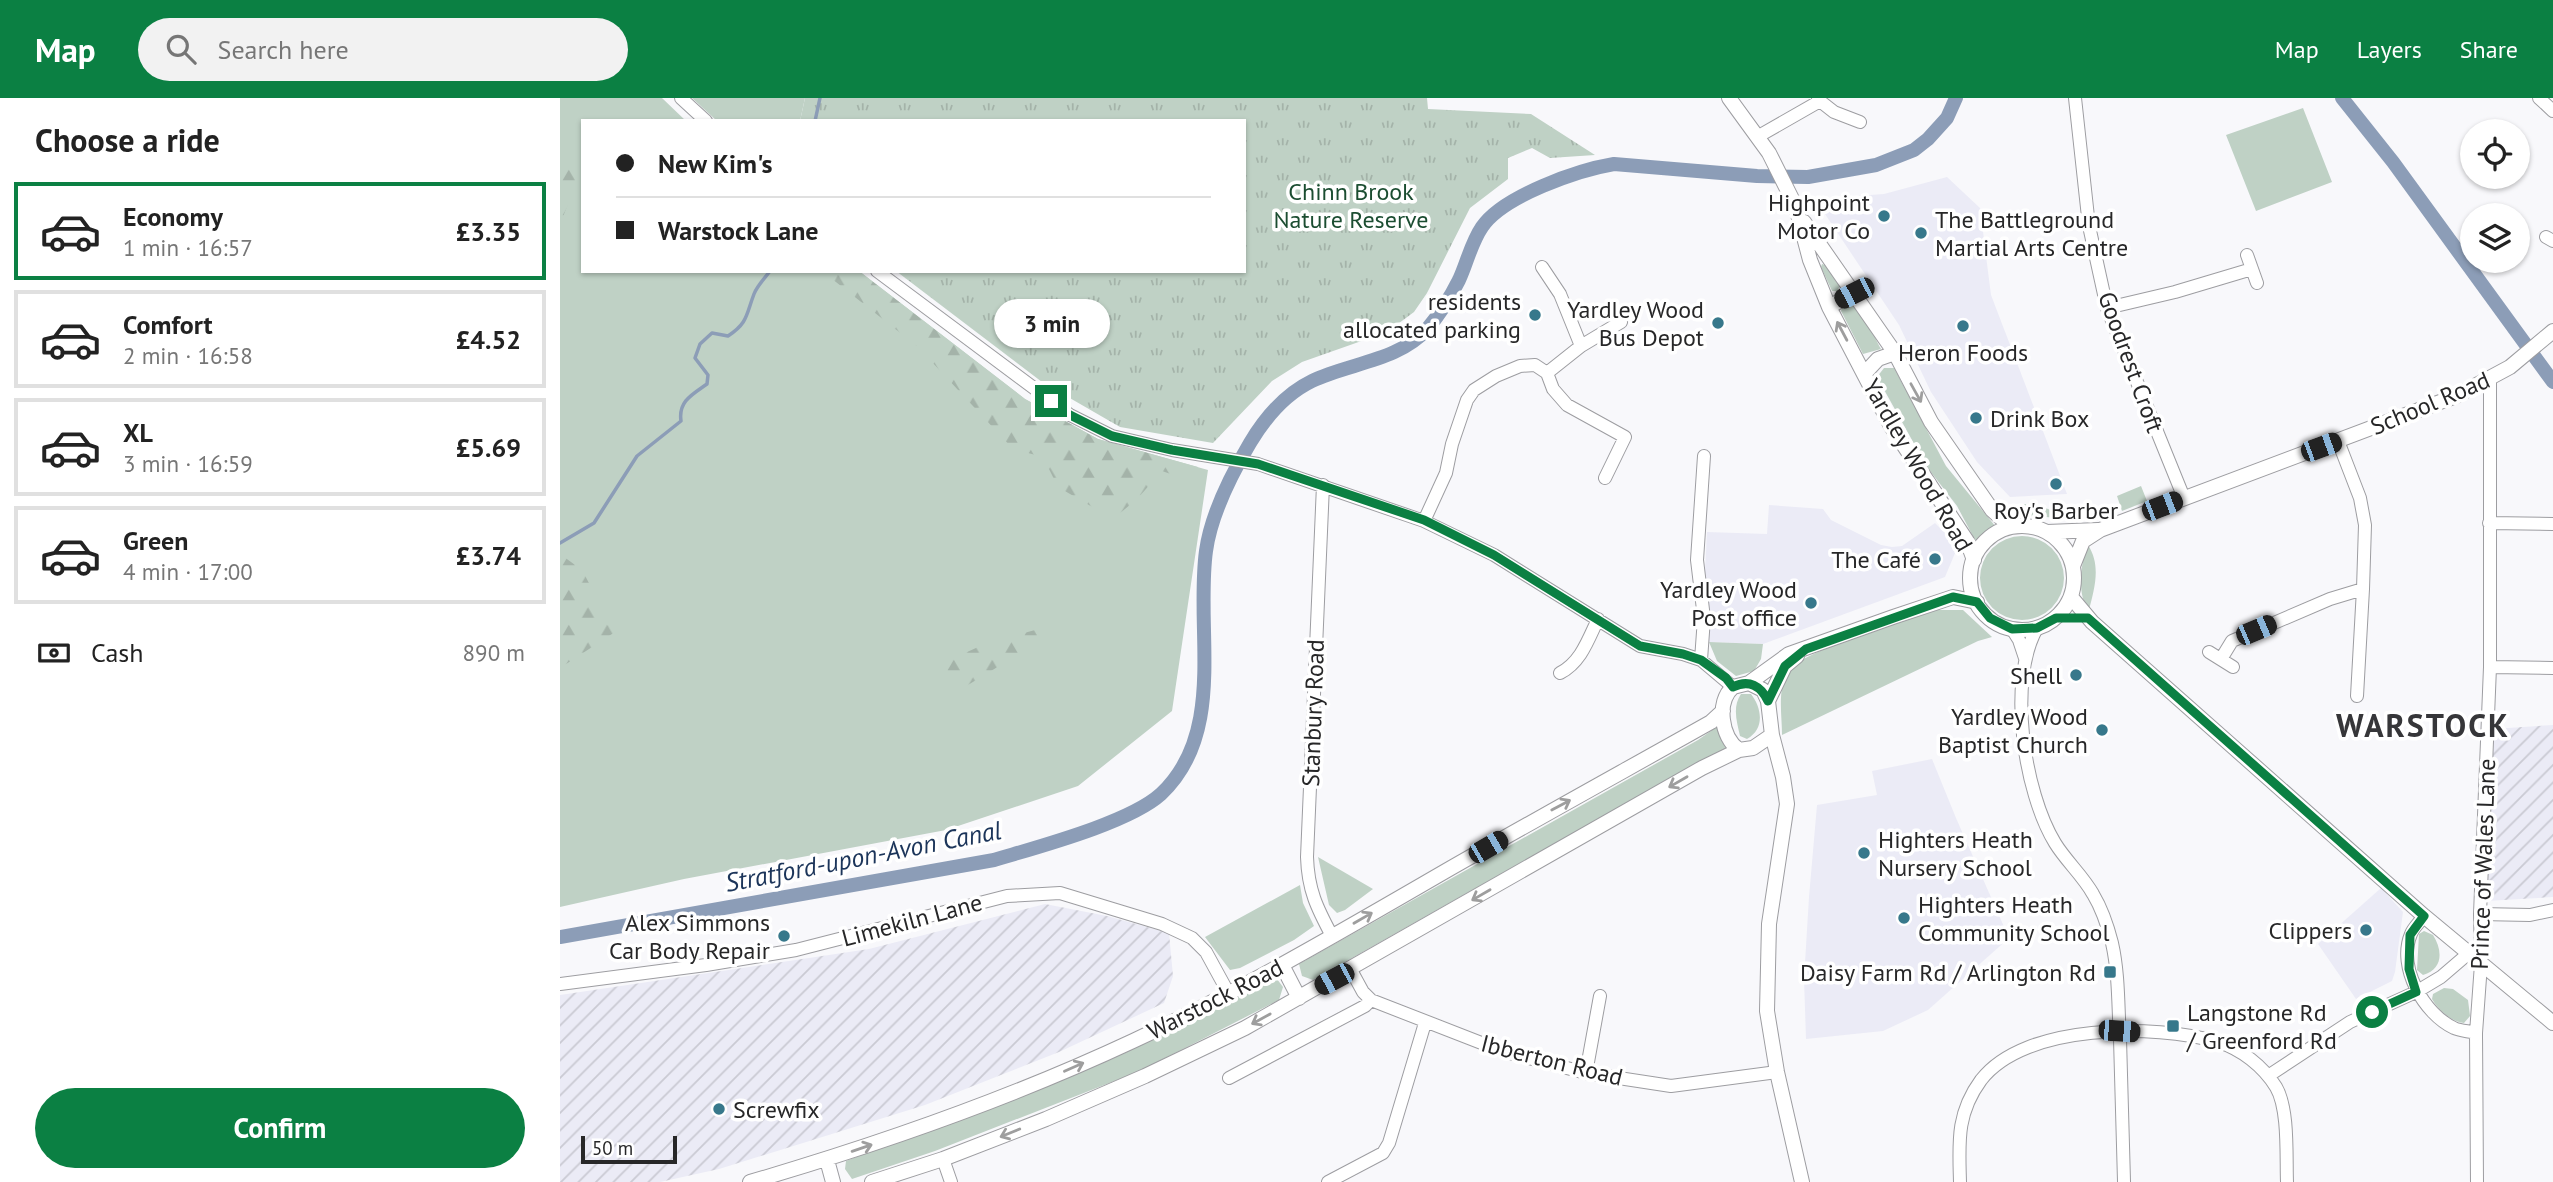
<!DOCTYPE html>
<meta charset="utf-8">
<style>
:root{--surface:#fff;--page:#f2f2f2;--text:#222;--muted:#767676;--line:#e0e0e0;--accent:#0b8043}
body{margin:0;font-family:"PT Sans",sans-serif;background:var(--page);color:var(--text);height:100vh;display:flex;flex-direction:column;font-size:26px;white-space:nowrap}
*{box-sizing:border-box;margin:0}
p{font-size:23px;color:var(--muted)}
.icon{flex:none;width:38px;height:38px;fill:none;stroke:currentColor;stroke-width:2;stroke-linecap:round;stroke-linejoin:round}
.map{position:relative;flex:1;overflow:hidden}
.sheet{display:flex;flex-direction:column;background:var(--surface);width:560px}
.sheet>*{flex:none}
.banner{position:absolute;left:21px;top:21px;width:665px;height:154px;border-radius:0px;box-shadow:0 2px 5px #0004;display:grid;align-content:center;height:154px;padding:0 35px;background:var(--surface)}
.buttons{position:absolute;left:1900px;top:21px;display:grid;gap:14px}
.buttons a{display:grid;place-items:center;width:70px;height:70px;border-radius:50%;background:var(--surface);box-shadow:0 2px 5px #0004;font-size:35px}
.scale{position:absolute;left:21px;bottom:18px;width:96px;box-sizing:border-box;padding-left:7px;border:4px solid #272728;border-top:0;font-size:19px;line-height:24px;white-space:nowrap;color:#272728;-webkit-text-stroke:5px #fff;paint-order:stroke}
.end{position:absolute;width:32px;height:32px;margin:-16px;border:9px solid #0b8043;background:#fff;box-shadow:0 0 0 4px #fff}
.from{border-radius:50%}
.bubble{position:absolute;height:49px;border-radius:24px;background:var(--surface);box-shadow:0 2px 5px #0004;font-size:23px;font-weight:800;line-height:49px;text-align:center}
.car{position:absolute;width:21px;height:42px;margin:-21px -10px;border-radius:9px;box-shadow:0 0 5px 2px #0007;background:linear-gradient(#222 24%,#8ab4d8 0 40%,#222 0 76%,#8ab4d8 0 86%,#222 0)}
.banner b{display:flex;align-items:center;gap:24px;height:66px;font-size:26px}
.banner b+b{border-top:2px solid var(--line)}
.banner i{width:18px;height:18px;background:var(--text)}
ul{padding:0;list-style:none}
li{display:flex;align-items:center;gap:21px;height:98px;margin:0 14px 10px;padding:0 21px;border:4px solid var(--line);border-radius:0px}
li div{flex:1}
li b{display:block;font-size:26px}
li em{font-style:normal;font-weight:800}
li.on{border-color:var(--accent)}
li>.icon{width:63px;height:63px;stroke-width:1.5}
h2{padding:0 35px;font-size:32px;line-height:84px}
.pay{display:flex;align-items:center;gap:18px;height:77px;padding:0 35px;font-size:26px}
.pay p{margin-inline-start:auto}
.button{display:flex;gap:14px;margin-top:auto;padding:14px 35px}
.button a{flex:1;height:80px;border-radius:42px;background:var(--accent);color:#fff;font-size:28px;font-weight:800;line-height:80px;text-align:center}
header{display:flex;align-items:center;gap:42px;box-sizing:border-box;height:98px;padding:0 35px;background:var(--accent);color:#fff}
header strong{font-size:33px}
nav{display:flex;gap:38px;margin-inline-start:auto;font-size:24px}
.search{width:490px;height:63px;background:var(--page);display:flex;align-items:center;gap:18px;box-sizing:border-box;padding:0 24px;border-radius:38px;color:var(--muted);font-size:26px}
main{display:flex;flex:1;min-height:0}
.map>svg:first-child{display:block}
</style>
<header>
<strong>Map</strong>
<div class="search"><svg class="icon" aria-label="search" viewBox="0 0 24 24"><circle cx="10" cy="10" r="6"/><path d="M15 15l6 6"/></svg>Search here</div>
<nav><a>Map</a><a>Layers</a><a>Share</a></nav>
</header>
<main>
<section class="sheet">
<h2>Choose a ride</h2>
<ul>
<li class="on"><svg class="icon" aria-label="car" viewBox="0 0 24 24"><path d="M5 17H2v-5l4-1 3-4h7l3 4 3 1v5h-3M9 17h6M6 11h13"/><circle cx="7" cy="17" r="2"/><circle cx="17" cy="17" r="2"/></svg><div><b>Economy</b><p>1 min · 16:57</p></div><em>£3.35</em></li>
<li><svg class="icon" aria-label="car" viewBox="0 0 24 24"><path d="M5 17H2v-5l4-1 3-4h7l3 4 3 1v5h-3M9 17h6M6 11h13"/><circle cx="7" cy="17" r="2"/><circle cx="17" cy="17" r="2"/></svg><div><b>Comfort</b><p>2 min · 16:58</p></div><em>£4.52</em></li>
<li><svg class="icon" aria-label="car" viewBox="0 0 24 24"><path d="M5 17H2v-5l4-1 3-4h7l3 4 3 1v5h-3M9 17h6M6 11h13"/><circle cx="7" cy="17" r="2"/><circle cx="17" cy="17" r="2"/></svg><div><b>XL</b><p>3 min · 16:59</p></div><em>£5.69</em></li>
<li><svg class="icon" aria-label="car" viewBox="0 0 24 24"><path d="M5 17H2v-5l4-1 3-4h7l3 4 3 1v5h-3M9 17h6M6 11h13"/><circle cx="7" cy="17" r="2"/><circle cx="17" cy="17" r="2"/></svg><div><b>Green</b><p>4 min · 17:00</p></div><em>£3.74</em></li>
</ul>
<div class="pay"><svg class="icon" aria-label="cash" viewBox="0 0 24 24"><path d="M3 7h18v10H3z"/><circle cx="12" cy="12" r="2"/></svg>Cash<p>890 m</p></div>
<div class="button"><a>Confirm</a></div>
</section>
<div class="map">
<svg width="1993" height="1084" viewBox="0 0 1993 1084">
<defs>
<pattern id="industrial-furrows" width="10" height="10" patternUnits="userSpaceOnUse" patternTransform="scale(1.75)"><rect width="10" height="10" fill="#ebebf6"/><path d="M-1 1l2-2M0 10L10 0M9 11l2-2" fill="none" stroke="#cacad3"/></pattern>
<pattern id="forest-firs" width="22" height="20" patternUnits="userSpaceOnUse" patternTransform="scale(1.75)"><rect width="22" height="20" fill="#bfd1c5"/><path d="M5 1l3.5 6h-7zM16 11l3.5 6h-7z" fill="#a4b3a9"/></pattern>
<pattern id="park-tufts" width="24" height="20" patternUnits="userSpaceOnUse" patternTransform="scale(1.75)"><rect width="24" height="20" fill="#bfd1c5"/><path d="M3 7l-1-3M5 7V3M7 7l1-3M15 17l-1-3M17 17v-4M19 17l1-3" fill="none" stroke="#a4b3a9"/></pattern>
</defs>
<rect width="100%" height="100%" fill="#f8f8fb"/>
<path fill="#ebebf6" d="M1387,79L1420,110L1431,197L1507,396L1450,399L1417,364L1371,294L1339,227L1255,101L1324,96Z
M1209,407L1263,411L1271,422L1321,447L1332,449L1342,448L1375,425L1398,448L1385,479L1203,546L1149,544L1145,473L1147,434L1207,436Z
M1372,661L1396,720L1449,840L1368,912L1323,933L1246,941L1244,881L1249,799L1257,707L1317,697L1312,673Z
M1821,790L1843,814L1835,874L1832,883L1796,901L1758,846Z"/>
<path fill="url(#industrial-furrows)" d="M1993,627V799L1926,803L1933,631Z
M485,806L547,818L609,835L613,878L604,905L499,954L365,1007L159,1071L100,1084H0V897L309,851Z"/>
<path fill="#bfd1c5" d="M0,0H102L126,23H23V173H299L465,301L538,341L648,372L612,613L518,688L386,732L124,781L0,809Z
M132,0H245L240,23H157Z
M1743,10L1772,84L1696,113L1666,37Z
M1262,166L1265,167L1280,188L1277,193H1272L1261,169Z
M1288,205C1304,210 1313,237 1321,251L1303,256L1281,213L1282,209Z
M1324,270H1334L1386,368L1436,429L1416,444L1397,408L1367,369L1317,279Z
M1581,388L1587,403L1562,413L1557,398Z
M1466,406L1483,409L1503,417L1505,421L1448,415L1440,410Z
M1420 480a42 42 0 1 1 84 0a42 42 0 1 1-84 0Z
M1528,447C1541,467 1535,489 1529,512C1516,498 1521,462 1528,447Z
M1377,512H1403L1432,539L1418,543L1222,637C1222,617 1217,591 1228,573C1239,554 1350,521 1377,512Z
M1149,544L1203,546L1201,561L1194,573L1176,578L1157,563Z
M1181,596H1191C1202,610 1205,631 1187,641L1180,638C1177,624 1172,609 1181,596Z
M1158,628L1168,651L1104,684L753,882L742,878L739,866L1138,642Z
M758,759L813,791L785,812L777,815L769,807Z
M740,787L743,805L754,828L734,842L680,870L670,872L645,839Z
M1864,833L1873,837C1883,853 1883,871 1863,877L1857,872L1859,836Z
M717,881L723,889L719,902L580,973L375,1053L292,1081L285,1071L286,1063C428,1008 571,957 705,884Z
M1884,890L1893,891L1908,902L1910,918L1904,925C1892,924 1878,912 1872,901L1873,896Z"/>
<path fill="url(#forest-firs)" d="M0,54L19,79L0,126Z
M262,173H299L465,301L538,341L638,369L631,383L602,373L577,401L553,421L498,389L483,359L453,351L358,249Z
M0,456L22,472L55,534L0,570Z
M475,532L480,543L403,590L395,588L384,574L385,564L427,545Z"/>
<path fill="url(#park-tufts)" d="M245,0H867L868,11L971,16L1035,57L990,60L972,50L948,60V81L910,110L867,195L854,214L827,234L742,264L712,283L653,345L560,329L482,284L336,173H684V23H240Z"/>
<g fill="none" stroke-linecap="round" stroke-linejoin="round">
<path stroke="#8c9db7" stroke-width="3.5" d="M255,23L260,0
M0,445L34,425L77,358L121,323C118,303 133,296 147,286L148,277L135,260L140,246L152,235L168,238C188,225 186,217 194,196C197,188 205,180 210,173"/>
<path stroke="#8c9db7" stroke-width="14" d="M1782,0L1833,64L1993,284
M0,839L434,762C477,749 569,725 601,696C667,634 635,532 646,453C651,416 671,377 690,345C705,320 725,296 752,283C789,265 839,263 867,231C880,216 890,200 899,182C907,165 911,145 922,129C943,98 1018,72 1054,66L1197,78L1248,79L1316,67L1354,52L1368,41L1387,20L1396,0"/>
<g stroke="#9d9da1" stroke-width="14">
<path id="minor" d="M121,0L146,23
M1515,0L1529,128L1547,210L1624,400
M1979,0L1993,13
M1260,3L1274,14L1300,24
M1197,39L1260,3L1258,0
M1986,139L1993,143
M1687,157L1697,185
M982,169L1000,196L1021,248L987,275
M317,173L510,317L552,338L612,352L698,366L864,423L934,457L1080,548L1123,556L1141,562L1173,589
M1547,210L1615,194L1692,171
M1021,248L1061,224
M763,387L747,759C748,792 757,810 772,838
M864,423L886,375L892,346L907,302L914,292L936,278L960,268L975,267L987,275L993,291L1007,307L1065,339L1045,380
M1929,425L1993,426
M1477,530C1447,583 1464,694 1495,745C1506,763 1523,778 1533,796C1542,811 1548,829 1552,845C1559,876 1558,909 1560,941C1561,988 1563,1036 1564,1084
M1452,531L1459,542L1465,560
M1649,554L1673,569
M1661,561L1672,543L1770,501L1803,491L1805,427L1800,400L1778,343
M1141,562L1144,520L1137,462L1144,358
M1930,569L1993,570
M1000,575C1021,564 1028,542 1038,521
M1797,598L1803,491
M1920,816L1970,817L1993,812
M1864,818C1860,824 1853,830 1851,836C1837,869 1864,916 1894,930C1900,933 1909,933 1916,935
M791,872L803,894L811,902L942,953L1026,975L1111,988L1217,974
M0,886L146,867L236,852L447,798L500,795L602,826L632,840L646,854L669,896
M1026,975L1040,898
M1708,978L1790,924L1856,894L1881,879L1909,855
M669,980L805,908L811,902
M383,1061L391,1084
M768,1084L823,1055L829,1045L865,925
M1400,1084C1399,1045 1396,1016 1421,982C1465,925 1594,926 1658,944C1681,951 1703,968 1716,989C1729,1011 1726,1058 1727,1084
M1917,1084L1916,935L1921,866L1920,816L1930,569V281"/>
</g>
<g stroke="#9d9da1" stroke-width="16">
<path id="tertiary" d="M1169,0L1209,55L1236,109L1250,162L1269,209L1331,328L1407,443L1414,462
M1244,124L1335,255L1371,324L1432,412L1451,429
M1269,209L1294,195
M1305,275L1318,261L1335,255
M1410 480a52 52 0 1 1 104 0a52 52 0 1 1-104 0Z
M1487,434L1538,432
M1513,468L1523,443L1540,432L1896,298L1950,269L1993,233
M1511,499L1532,524L1864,818L1993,925
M1189,585L1229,556L1333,519L1393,499L1417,504
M1208,603L1225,568L1237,558
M1212,637L1193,650L1179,652C1161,639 1156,604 1173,589L1189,585L1203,592L1208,603L1212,637L1223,679L1227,706L1209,826L1207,913L1217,974L1242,1084
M722,867L739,900
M267,1062L273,1084
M190,1084C320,1046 449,1001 573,943C680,893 782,833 884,774C973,723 1062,674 1151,624L1163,613
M312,1084L383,1061L486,1021L585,978L685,930L1142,670L1179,652"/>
</g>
<use href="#minor" stroke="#fff" stroke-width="12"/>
<use href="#tertiary" stroke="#fff" stroke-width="14"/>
</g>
<defs><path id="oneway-shaft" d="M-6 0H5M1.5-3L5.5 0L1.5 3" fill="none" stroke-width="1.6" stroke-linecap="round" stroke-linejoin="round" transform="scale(1.75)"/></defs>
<g stroke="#9e9e9e">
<use href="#oneway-shaft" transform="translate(1282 233) rotate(-118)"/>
<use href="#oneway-shaft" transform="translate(1356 295) rotate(61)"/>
<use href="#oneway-shaft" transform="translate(1118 684) rotate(150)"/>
<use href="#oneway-shaft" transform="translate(1001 707) rotate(-28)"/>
<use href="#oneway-shaft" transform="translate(921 797) rotate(150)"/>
<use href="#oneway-shaft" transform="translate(803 820) rotate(-30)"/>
<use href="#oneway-shaft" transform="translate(701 921) rotate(151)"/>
<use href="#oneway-shaft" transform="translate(514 969) rotate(-24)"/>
<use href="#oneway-shaft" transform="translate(450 1035) rotate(158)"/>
<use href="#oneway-shaft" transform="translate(302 1050) rotate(-19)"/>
</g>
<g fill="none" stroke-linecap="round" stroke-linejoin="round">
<path stroke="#0b8043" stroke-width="9" d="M491,303L510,317L552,338L612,352L698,366L864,422L934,457L1080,548L1123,556L1141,562L1166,580L1173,589C1189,581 1201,588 1208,603L1225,568L1246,551L1393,499L1417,504L1430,520L1452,531L1477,530L1496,520H1528L1864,818L1850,837L1849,871L1856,894L1812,914"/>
</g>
<g fill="#37788b" stroke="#fff" stroke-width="2.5">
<circle cx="1324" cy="118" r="7"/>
<circle cx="1361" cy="135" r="7"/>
<circle cx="975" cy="217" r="7"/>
<circle cx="1158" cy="225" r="7"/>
<circle cx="1403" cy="228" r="7"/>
<circle cx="1416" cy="320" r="7"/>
<circle cx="1496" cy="386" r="7"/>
<circle cx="1375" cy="461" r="7"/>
<circle cx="1251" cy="505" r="7"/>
<circle cx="1516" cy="577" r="7"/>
<circle cx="1542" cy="632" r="7"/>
<circle cx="1304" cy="755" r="7"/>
<circle cx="1344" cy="820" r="7"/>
<circle cx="1806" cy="832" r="7"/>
<circle cx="224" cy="838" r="7"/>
<rect x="1543" y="867" width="14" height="14" rx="3.5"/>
<rect x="1606" y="921" width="14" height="14" rx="3.5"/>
<circle cx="159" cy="1011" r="7"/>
</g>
<g text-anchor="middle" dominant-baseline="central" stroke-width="7" stroke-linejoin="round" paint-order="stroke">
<g font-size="24" fill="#1b4d31" stroke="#fff">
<text x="791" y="93">Chinn Brook<tspan x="791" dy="28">Nature Reserve</tspan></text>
</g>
<g font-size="24" fill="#272728" stroke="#fff" text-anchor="end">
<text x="1310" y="104">Highpoint<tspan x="1310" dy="28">Motor Co</tspan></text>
<text x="1375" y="121" text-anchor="start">The Battleground<tspan x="1375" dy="28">Martial Arts Centre</tspan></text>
<text x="961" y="203">residents<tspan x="961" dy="28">allocated parking</tspan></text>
<text x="1144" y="211">Yardley Wood<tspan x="1144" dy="28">Bus Depot</tspan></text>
<text x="1403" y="254" text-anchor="middle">Heron Foods</text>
<text x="1430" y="320" text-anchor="start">Drink Box</text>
<text x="1496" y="412" text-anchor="middle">Roy's Barber</text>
<text x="1361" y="461">The Café</text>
<text x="1237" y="491">Yardley Wood<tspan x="1237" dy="28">Post office</tspan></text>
<text x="1502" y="577">Shell</text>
<text x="1528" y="618">Yardley Wood<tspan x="1528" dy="28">Baptist Church</tspan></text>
<text x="1318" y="741" text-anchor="start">Highters Heath<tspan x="1318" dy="28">Nursery School</tspan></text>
<text x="1358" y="806" text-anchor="start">Highters Heath<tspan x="1358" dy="28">Community School</tspan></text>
<text x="210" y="824">Alex Simmons<tspan x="210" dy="28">Car Body Repair</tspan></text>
<text x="1792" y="832">Clippers</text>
<text x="1536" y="874">Daisy Farm Rd / Arlington Rd</text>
<text x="1627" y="914" text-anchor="start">Langstone Rd<tspan x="1627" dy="28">/ Greenford Rd</tspan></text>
<text x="173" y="1011" text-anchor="start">Screwfix</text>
</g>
<g font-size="24" fill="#272728" stroke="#fff">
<text transform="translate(1571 264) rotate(70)">Goodrest Croft</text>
<text transform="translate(1870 305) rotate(-23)">School Road</text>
<text transform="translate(1358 367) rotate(60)">Yardley Wood Road</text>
<text transform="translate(753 615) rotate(-88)">Stanbury Road</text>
<text transform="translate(1923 766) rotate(-88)">Prince of Wales Lane</text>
<text transform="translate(352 822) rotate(-15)">Limekiln Lane</text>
<text transform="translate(655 901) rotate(-27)">Warstock Road</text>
<text transform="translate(992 962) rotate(14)">Ibberton Road</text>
</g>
<g font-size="26" font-style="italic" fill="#1c355a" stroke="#fff">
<text transform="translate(303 758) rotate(-11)">Stratford-upon-Avon Canal</text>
</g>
<g font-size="32" font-weight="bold" letter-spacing="2" fill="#363639" stroke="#fff">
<text x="1863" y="627">WARSTOCK</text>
</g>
</g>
</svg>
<div class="buttons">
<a><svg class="icon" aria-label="locate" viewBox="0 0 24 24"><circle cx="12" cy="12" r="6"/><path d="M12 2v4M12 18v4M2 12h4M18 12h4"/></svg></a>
<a><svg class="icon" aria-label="layers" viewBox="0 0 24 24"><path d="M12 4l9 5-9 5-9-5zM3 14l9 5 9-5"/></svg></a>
</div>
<div class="scale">50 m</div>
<i class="end from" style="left:1812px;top:914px"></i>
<i class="end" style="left:491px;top:303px"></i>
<div class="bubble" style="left:434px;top:201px;width:116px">3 min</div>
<i class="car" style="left:1294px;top:195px;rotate:243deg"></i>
<i class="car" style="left:1761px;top:349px;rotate:70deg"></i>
<i class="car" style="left:1602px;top:408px;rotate:69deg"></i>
<i class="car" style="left:1696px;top:532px;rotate:67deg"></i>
<i class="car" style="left:928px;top:749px;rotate:60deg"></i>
<i class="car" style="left:774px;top:881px;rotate:242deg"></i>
<i class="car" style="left:1559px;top:933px;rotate:94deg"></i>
<div class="banner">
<b><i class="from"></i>New Kim's</b>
<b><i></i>Warstock Lane</b>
</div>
</div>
</main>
